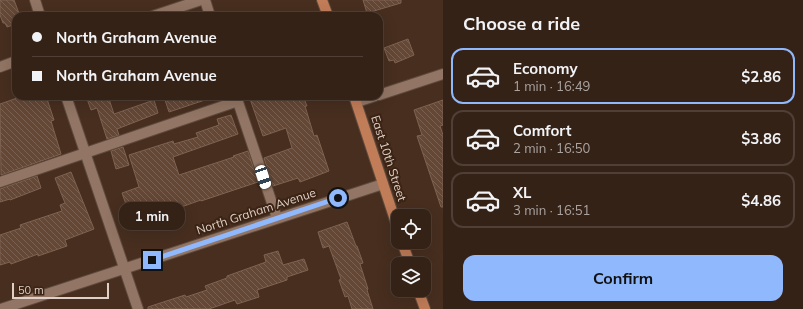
<!DOCTYPE html>
<meta charset="utf-8">
<style>
:root{--surface:#352217;--page:#3d2a20;--text:#f1f3f6;--muted:#aaa4a1;--line:#4f3f36;--accent:#90b8fd}
body{margin:0;font-family:Mulish,sans-serif;background:var(--page);color:var(--text);height:100vh;display:flex;flex-direction:column;font-size:15px;white-space:nowrap}
*{box-sizing:border-box;margin:0}
p{font-size:13px;color:var(--muted)}
.icon{flex:none;width:22px;height:22px;fill:none;stroke:currentColor;stroke-width:2;stroke-linecap:round;stroke-linejoin:round}
.map{position:relative;flex:1;overflow:hidden}
.sheet{display:flex;flex-direction:column;background:var(--surface);width:360px}
.sheet>*{flex:none}
.hud{position:absolute;left:12px;top:12px;width:371px;height:88px;border-radius:12px;box-shadow:0 4px 16px #0002,0 0 0 1px var(--line);display:grid;align-content:center;height:88px;padding:0 20px;background:var(--surface)}
.buttons{position:absolute;left:391px;top:209px;display:grid;gap:8px}
.buttons a{display:grid;place-items:center;width:40px;height:40px;border-radius:8px;background:var(--surface);box-shadow:0 4px 16px #0002,0 0 0 1px var(--line);font-size:20px}
.scale{position:absolute;left:12px;bottom:10px;width:97px;box-sizing:border-box;padding-left:4px;border:2px solid #dfcfc6;border-top:0;font-size:11px;line-height:14px;white-space:nowrap;color:#dfcfc6;-webkit-text-stroke:3px #3c2415;paint-order:stroke}
.end{position:absolute;width:18px;height:18px;margin:-9px;border:5px solid #90b8fd;background:#111;box-shadow:0 0 0 2px #111}
.from{border-radius:50%}
.bubble{position:absolute;height:28px;border-radius:12px;background:var(--surface);box-shadow:0 4px 16px #0002,0 0 0 1px var(--line);font-size:13px;font-weight:700;line-height:28px;text-align:center}
.car{position:absolute;width:12px;height:24px;margin:-12px -6px;border-radius:5px;box-shadow:0 0 3px 1px #0007;background:linear-gradient(#fff 24%,#345 0 40%,#fff 0 76%,#345 0 86%,#fff 0)}
.hud b{display:flex;align-items:center;gap:14px;height:38px;font-size:15px}
.hud b+b{border-top:1px solid var(--line)}
.hud i{width:10px;height:10px;background:var(--text)}
ul{padding:0;list-style:none}
li{display:flex;align-items:center;gap:12px;height:56px;margin:0 8px 6px;padding:0 12px;border:2px solid var(--line);border-radius:12px}
li div{flex:1}
li b{display:block;font-size:15px}
li em{font-style:normal;font-weight:700}
li.on{border-color:var(--accent)}
li>.icon{width:36px;height:36px;stroke-width:1.5}
h2{padding:0 20px;font-size:18px;line-height:48px}
.primary-button{display:flex;gap:8px;margin-top:auto;padding:8px 20px}
.primary-button a{flex:1;height:46px;border-radius:12px;background:var(--accent);color:#111;font-size:16px;font-weight:700;line-height:46px;text-align:center}
main{display:flex;flex:1;min-height:0}
.map>svg:first-child{display:block}
</style>
<main>
<div class="map">
<svg width="443" height="309" viewBox="0 0 443 309">
<defs>
<pattern id="building-back-hatch" width="6" height="6" patternUnits="userSpaceOnUse"><rect width="6" height="6" fill="#644735"/><path d="M-1 5l2 2M0 0l6 6M5-1l2 2" fill="none" stroke="#7a6051"/></pattern>
</defs>
<rect width="100%" height="100%" fill="#472e1f"/>
<path fill="url(#building-back-hatch)" stroke="#7e6352" d="M0,0H14L20,16H16V24L7,27L5,23H3L0,15Z
M363,0H401V3L367,13Z
M408,39L414,55L395,63L394,60L389,61L384,48Z
M23,96H46L54,120L51,121L61,154L1,175L0,104Z
M86,96H108L114,114L154,100L158,113L117,129L119,135L107,139L97,108L91,110Z
M179,96H211V98L169,112L165,100Z
M249,96H303L307,106H305L314,136L317,135L329,171L300,182L298,178L273,186L264,158L292,148L286,128L263,136Z
M443,100V125L440,126L443,135V207H441L417,136L422,135L414,110Z
M231,115L238,134L173,157L179,175L234,157L233,156L248,151L258,182L201,201V200L133,224L122,193L139,187L129,155L173,141L174,144L198,137L196,133L219,125L217,119Z
M123,147L129,165L116,169L111,151Z
M71,172L94,229L65,240L67,246L38,256V254L11,264L10,262L0,265V235L21,228L20,225L62,211L60,205L65,203L55,178Z
M37,176L41,188L10,200V199L0,202V189Z
M347,222L356,246H357L363,263L360,264L368,289L367,290L373,309H352L348,296L345,297L339,280L341,279L329,246L323,248L318,232Z
M278,251L283,265L304,259L308,270L287,277V280L257,290L259,297L237,304L235,300L209,309H148V307L185,295L186,297L207,290L205,286L227,278V276L266,262L264,255Z"/>
<g fill="none" stroke-linecap="round" stroke-linejoin="round">
<g stroke="#5e4a3c" stroke-width="12">
<path id="minor" d="M35,0L40,16
M205,0L210,16
M153,16L201,0
M0,67L16,61
M379,95L443,74
M66,96L138,309
M236,96L277,218
M357,102L375,96
M0,182L238,101
M1,309L383,184"/>
</g>
<g stroke="#5e4a3c" stroke-width="12">
<path id="major" d="M322,0L328,16
M354,96L398,229
M402,242L410,264
M418,290L425,309"/>
</g>
<use href="#minor" stroke="#927564" stroke-width="10"/>
<use href="#major" stroke="#c17c58" stroke-width="10"/>
</g>
<g fill="none" stroke-linecap="round" stroke-linejoin="round">
<path stroke="#90b8fd" stroke-width="5" d="M152,260L338,198"/>
</g>
<g text-anchor="middle" dominant-baseline="central" stroke-width="4" stroke-linejoin="round" paint-order="stroke">
<g font-size="12" fill="#dfcfc6" stroke="#3c2415">
<text transform="translate(389 158) rotate(72)">East 10th Street</text>
<text transform="translate(256 211) rotate(-18)">North Graham Avenue</text>
</g>
</g>
</svg>
<div class="buttons">
<a><svg class="icon" aria-label="locate" viewBox="0 0 24 24"><circle cx="12" cy="12" r="6"/><path d="M12 2v4M12 18v4M2 12h4M18 12h4"/></svg></a>
<a><svg class="icon" aria-label="layers" viewBox="0 0 24 24"><path d="M12 4l9 5-9 5-9-5zM3 14l9 5 9-5"/></svg></a>
</div>
<div class="scale">50 m</div>
<i class="end from" style="left:338px;top:198px"></i>
<i class="end" style="left:152px;top:260px"></i>
<div class="bubble" style="left:119px;top:202px;width:66px">1 min</div>
<i class="car" style="left:263px;top:177px;rotate:162deg"></i>
<div class="hud">
<b><i class="from"></i>North Graham Avenue</b>
<b><i></i>North Graham Avenue</b>
</div>
</div>
<section class="sheet">
<h2>Choose a ride</h2>
<ul>
<li class="on"><svg class="icon" aria-label="car" viewBox="0 0 24 24"><path d="M5 17H2v-5l4-1 3-4h7l3 4 3 1v5h-3M9 17h6M6 11h13"/><circle cx="7" cy="17" r="2"/><circle cx="17" cy="17" r="2"/></svg><div><b>Economy</b><p>1 min · 16:49</p></div><em>$2.86</em></li>
<li><svg class="icon" aria-label="car" viewBox="0 0 24 24"><path d="M5 17H2v-5l4-1 3-4h7l3 4 3 1v5h-3M9 17h6M6 11h13"/><circle cx="7" cy="17" r="2"/><circle cx="17" cy="17" r="2"/></svg><div><b>Comfort</b><p>2 min · 16:50</p></div><em>$3.86</em></li>
<li><svg class="icon" aria-label="car" viewBox="0 0 24 24"><path d="M5 17H2v-5l4-1 3-4h7l3 4 3 1v5h-3M9 17h6M6 11h13"/><circle cx="7" cy="17" r="2"/><circle cx="17" cy="17" r="2"/></svg><div><b>XL</b><p>3 min · 16:51</p></div><em>$4.86</em></li>
</ul>
<div class="primary-button"><a>Confirm</a></div>
</section>
</main>
